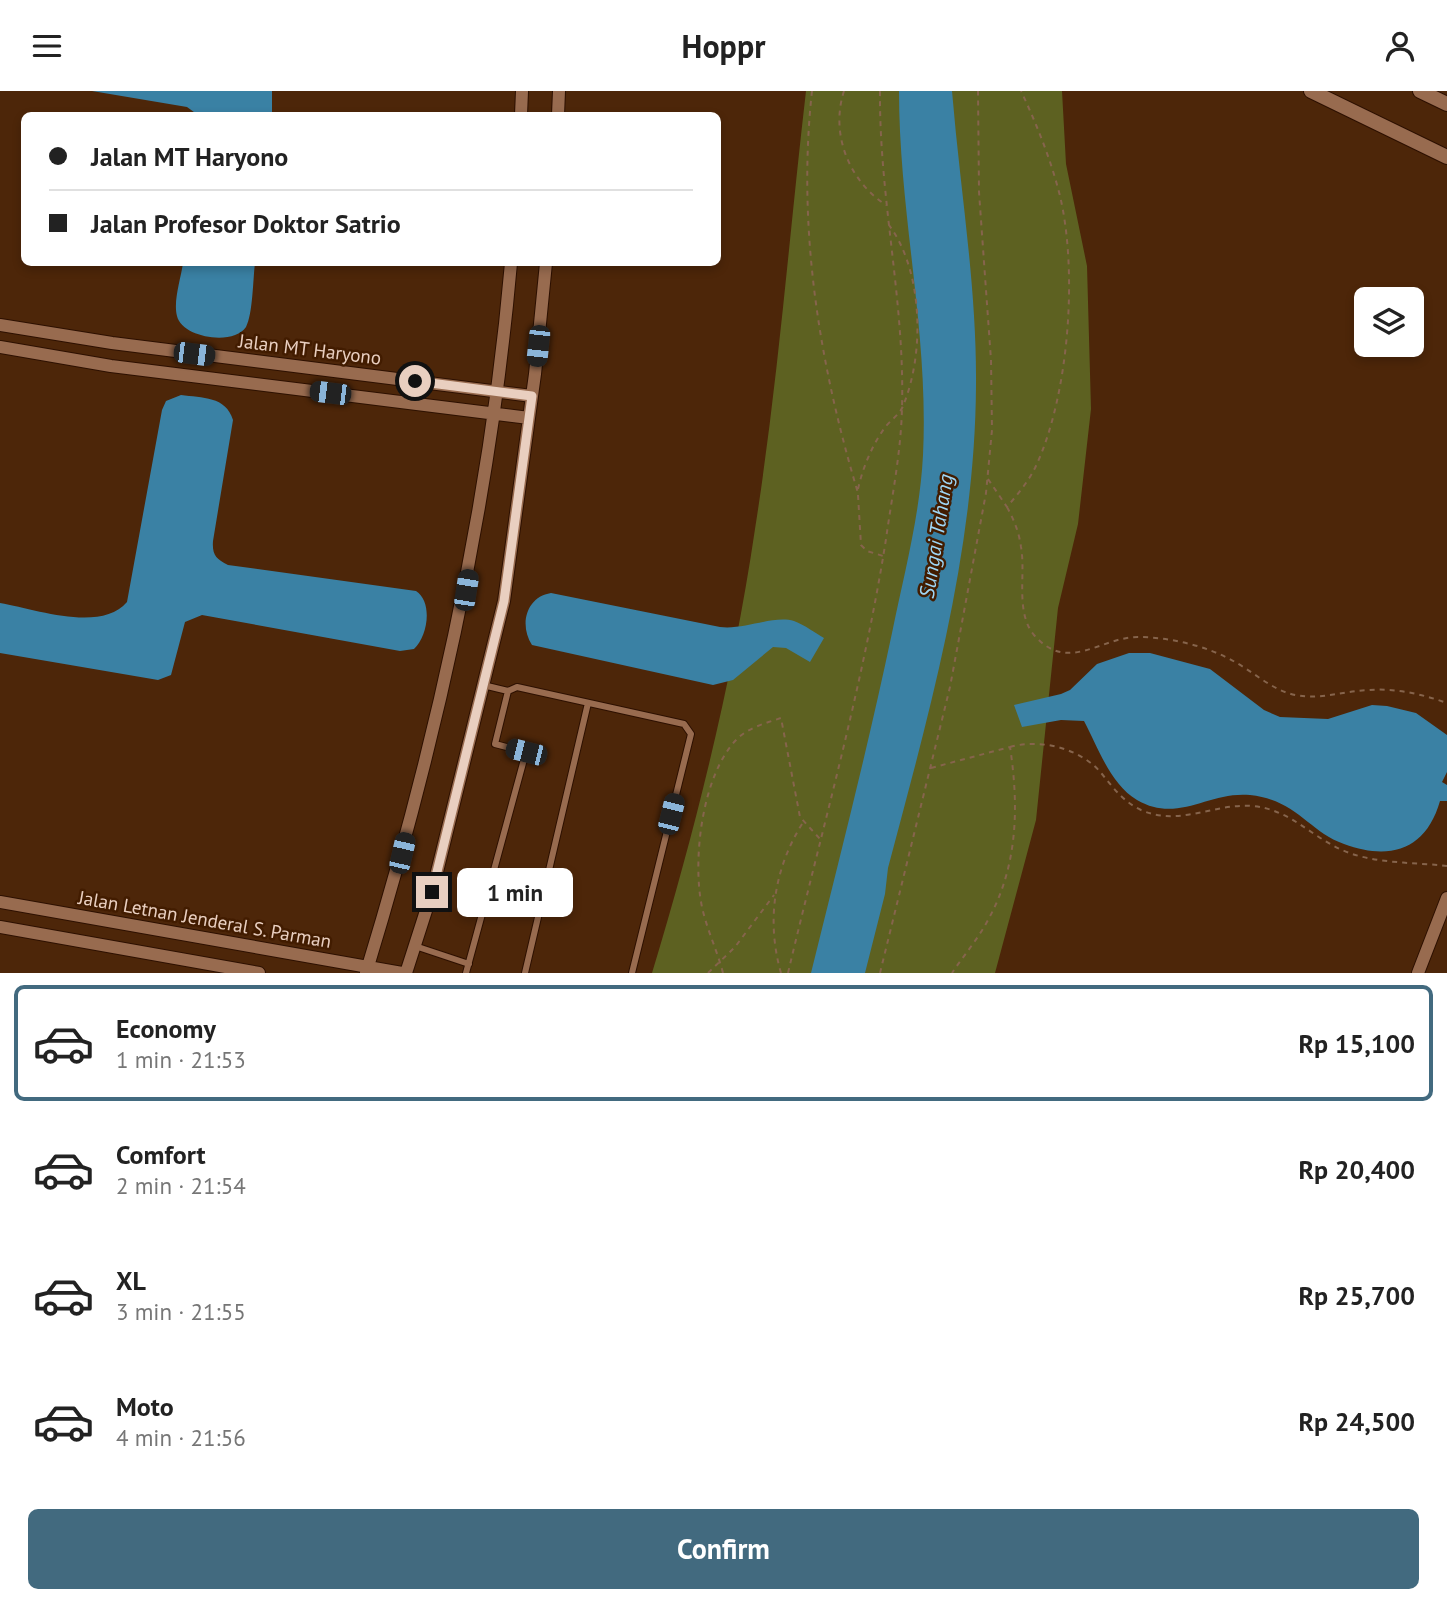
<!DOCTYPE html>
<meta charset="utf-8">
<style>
:root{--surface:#fff;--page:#f2f2f2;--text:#222;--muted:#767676;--line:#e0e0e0;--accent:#426a7f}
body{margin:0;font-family:"PT Sans",sans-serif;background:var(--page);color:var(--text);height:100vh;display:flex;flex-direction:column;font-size:26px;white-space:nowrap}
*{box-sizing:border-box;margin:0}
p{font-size:23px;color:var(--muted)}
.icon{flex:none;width:38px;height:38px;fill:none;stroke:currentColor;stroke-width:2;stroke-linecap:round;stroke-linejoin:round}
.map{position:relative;height:882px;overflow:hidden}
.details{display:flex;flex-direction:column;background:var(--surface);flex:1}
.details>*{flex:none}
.top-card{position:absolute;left:21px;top:21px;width:700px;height:154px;border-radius:10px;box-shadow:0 4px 10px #0003;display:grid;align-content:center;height:154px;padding:0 28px;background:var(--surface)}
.fabs{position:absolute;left:1354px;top:196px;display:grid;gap:14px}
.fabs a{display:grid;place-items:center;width:70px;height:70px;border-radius:10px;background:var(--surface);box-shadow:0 4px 10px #0003;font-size:35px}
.end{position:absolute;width:32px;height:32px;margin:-16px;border:9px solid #e9cfc0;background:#111;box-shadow:0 0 0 4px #111}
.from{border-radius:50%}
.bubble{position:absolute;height:49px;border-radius:10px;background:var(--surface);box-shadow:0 4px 10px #0003;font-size:23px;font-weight:700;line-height:49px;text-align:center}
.car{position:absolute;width:21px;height:42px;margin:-21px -10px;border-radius:9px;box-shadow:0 0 5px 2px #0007;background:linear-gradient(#222 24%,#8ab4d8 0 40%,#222 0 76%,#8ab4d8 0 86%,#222 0)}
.top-card b{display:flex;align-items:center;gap:24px;height:66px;font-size:26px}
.top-card b+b{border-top:2px solid var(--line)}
.top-card i{width:18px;height:18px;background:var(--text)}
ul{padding:12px 0 0;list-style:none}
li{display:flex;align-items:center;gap:21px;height:116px;margin:0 14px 10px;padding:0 14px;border:4px solid transparent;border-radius:10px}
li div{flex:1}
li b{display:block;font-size:26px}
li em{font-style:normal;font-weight:700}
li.current{border-color:var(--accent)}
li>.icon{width:63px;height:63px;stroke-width:1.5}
.primary-button{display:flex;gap:14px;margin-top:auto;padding:14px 28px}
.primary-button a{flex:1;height:80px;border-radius:10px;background:var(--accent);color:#fff;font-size:28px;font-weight:700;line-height:80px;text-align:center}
header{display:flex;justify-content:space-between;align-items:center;height:91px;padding:0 28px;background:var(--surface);font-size:32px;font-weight:700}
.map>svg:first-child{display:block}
</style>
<header><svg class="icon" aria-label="menu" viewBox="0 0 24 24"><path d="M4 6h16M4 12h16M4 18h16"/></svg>Hoppr<svg class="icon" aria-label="person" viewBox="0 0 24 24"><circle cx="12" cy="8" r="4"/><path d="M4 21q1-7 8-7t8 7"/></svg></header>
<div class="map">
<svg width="1447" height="882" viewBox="0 0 1447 882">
<rect width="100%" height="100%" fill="#4d2609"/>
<path fill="#5d6121" d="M806,0H1062L1066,73L1087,175L1091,318L1078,433L1058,517L1036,729L995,882H652C696,737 733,587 755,438C778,292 789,146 806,0Z"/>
<path fill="#3a81a4" d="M92,0H272V24H198L187,16Z
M899,0H952C960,98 977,196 976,295C975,460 930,619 888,777L885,803L865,882H811C839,769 868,656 892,542C904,483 920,424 923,364C929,242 899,122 899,0Z
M183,172H255C253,187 253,223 246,236C234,255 182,247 177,225C173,210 181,187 183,172Z
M181,304C202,307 226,305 233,329L213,450C212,464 216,468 228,474L416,500C433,511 428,545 414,558L400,560L202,524L185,531L171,584L158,589L0,562V512C35,518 101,542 127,511L162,319L166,310Z
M551,502L720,536C745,539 773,524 794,530C805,534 815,542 824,547L810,571L786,557L773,556L733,589L713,594L532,554C519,534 526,506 551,502Z
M1129,562H1150L1210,578L1264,619L1280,626L1328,628L1372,614L1387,615L1416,622L1447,644V681L1442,691L1447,694V710H1440C1426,759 1390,770 1344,753C1308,740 1297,709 1250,704C1208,700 1178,733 1137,709C1110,693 1098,656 1084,630L1061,629L1022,636L1014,614L1061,603L1070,599L1097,573Z"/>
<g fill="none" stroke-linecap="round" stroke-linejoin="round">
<g stroke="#2d1000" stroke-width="8">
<path id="service" d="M483,594L508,600
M415,855L469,873
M466,882L526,661L495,653L508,600L517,596L684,633L691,643L632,882
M525,882L588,612"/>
</g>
<g stroke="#2d1000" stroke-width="14">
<path id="minor" d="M521,24L522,0
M558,24L559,0
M0,234L112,252L532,305
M0,256L111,275L529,327
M0,811L402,882
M0,836L259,882
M366,882C437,650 490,413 511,172
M406,882L432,801L504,510L535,283L546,172
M1418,882L1447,807"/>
</g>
<g stroke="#2d1000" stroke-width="16">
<path id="tertiary" d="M1311,0L1447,66
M1420,0L1447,13"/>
</g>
<path stroke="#86644c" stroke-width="2" stroke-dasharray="5 5" stroke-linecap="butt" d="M812,0C797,136 819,272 858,402
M844,0C830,43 849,90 886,114
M988,388L1007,416C1017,404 1028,391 1035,377C1069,306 1078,181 1060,105C1051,69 1037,34 1021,0
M858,398C863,376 872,354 886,335C892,328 900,323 903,315C925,262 923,180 889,134
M858,404L861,454L867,460L883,465
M1007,416C1014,429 1019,441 1021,456C1026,483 1015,521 1034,544C1068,583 1100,546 1138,546C1169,546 1208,555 1235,571C1255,582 1272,599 1295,604C1321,609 1343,600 1369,599C1395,597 1422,603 1447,612
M1010,656C1041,647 1082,658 1102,683C1114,698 1124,711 1141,719C1179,736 1214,712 1252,715C1289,718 1309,744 1342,759C1373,773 1413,771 1447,775
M931,677L1010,656C1019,715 1018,775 988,829C978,848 964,864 952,882
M708,882L735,856L774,804
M723,882C717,859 707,839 702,816C692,769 702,682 738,647C750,636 766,632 781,627L800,726L820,748
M781,882C766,830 774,776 804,730
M788,882C822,738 863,595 886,448C892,405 901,361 902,317C905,211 879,106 880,0
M880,882L950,596L986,402L992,339L991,269L979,101L978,0"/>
<use href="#service" stroke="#986b4f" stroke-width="6"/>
<use href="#minor" stroke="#986b4f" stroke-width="12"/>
<use href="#tertiary" stroke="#986b4f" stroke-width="14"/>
</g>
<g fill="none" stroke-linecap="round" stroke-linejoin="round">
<path stroke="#e9cfc0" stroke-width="9" d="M415,290L532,305L504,510L432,801"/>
</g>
<g text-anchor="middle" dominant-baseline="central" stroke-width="5" stroke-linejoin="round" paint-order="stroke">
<g font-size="19" fill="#e9cfc0" stroke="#421c00">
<text transform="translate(310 258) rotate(7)">Jalan MT Haryono</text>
<text transform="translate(205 828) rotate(10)">Jalan Letnan Jenderal S. Parman</text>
</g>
<g font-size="21" font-style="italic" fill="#9ed6f5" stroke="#421c00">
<text transform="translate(936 445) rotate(-81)">Sungai Tahang</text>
</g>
</g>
</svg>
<div class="fabs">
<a><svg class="icon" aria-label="layers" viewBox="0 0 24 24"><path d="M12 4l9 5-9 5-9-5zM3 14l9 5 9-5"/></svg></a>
</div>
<i class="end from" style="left:415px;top:290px"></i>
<i class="end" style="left:432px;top:801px"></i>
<div class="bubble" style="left:457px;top:777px;width:116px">1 min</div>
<i class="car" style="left:538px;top:255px;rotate:186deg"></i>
<i class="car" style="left:194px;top:263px;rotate:97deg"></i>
<i class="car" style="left:330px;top:302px;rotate:277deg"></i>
<i class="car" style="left:466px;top:499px;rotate:9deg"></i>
<i class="car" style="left:526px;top:661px;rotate:284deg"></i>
<i class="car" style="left:671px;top:723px;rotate:14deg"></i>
<i class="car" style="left:402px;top:762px;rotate:13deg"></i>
<div class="top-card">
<b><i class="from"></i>Jalan MT Haryono</b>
<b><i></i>Jalan Profesor Doktor Satrio</b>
</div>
</div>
<section class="details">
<ul>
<li class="current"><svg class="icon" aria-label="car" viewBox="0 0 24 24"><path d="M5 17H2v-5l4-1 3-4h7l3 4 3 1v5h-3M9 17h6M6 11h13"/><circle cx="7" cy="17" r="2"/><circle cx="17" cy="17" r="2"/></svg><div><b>Economy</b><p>1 min · 21:53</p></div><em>Rp 15,100</em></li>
<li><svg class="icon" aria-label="car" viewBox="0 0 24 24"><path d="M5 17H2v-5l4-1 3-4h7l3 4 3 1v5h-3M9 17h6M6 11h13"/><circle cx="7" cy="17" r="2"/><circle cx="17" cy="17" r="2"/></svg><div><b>Comfort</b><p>2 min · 21:54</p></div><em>Rp 20,400</em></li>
<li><svg class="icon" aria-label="car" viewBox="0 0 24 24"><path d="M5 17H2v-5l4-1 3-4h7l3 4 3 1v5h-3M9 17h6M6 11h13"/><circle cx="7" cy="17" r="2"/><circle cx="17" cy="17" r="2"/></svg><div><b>XL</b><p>3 min · 21:55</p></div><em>Rp 25,700</em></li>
<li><svg class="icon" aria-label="car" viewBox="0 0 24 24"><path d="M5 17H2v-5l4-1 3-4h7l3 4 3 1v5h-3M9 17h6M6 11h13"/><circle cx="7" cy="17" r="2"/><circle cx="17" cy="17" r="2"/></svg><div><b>Moto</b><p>4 min · 21:56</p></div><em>Rp 24,500</em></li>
</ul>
<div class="primary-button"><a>Confirm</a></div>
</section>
